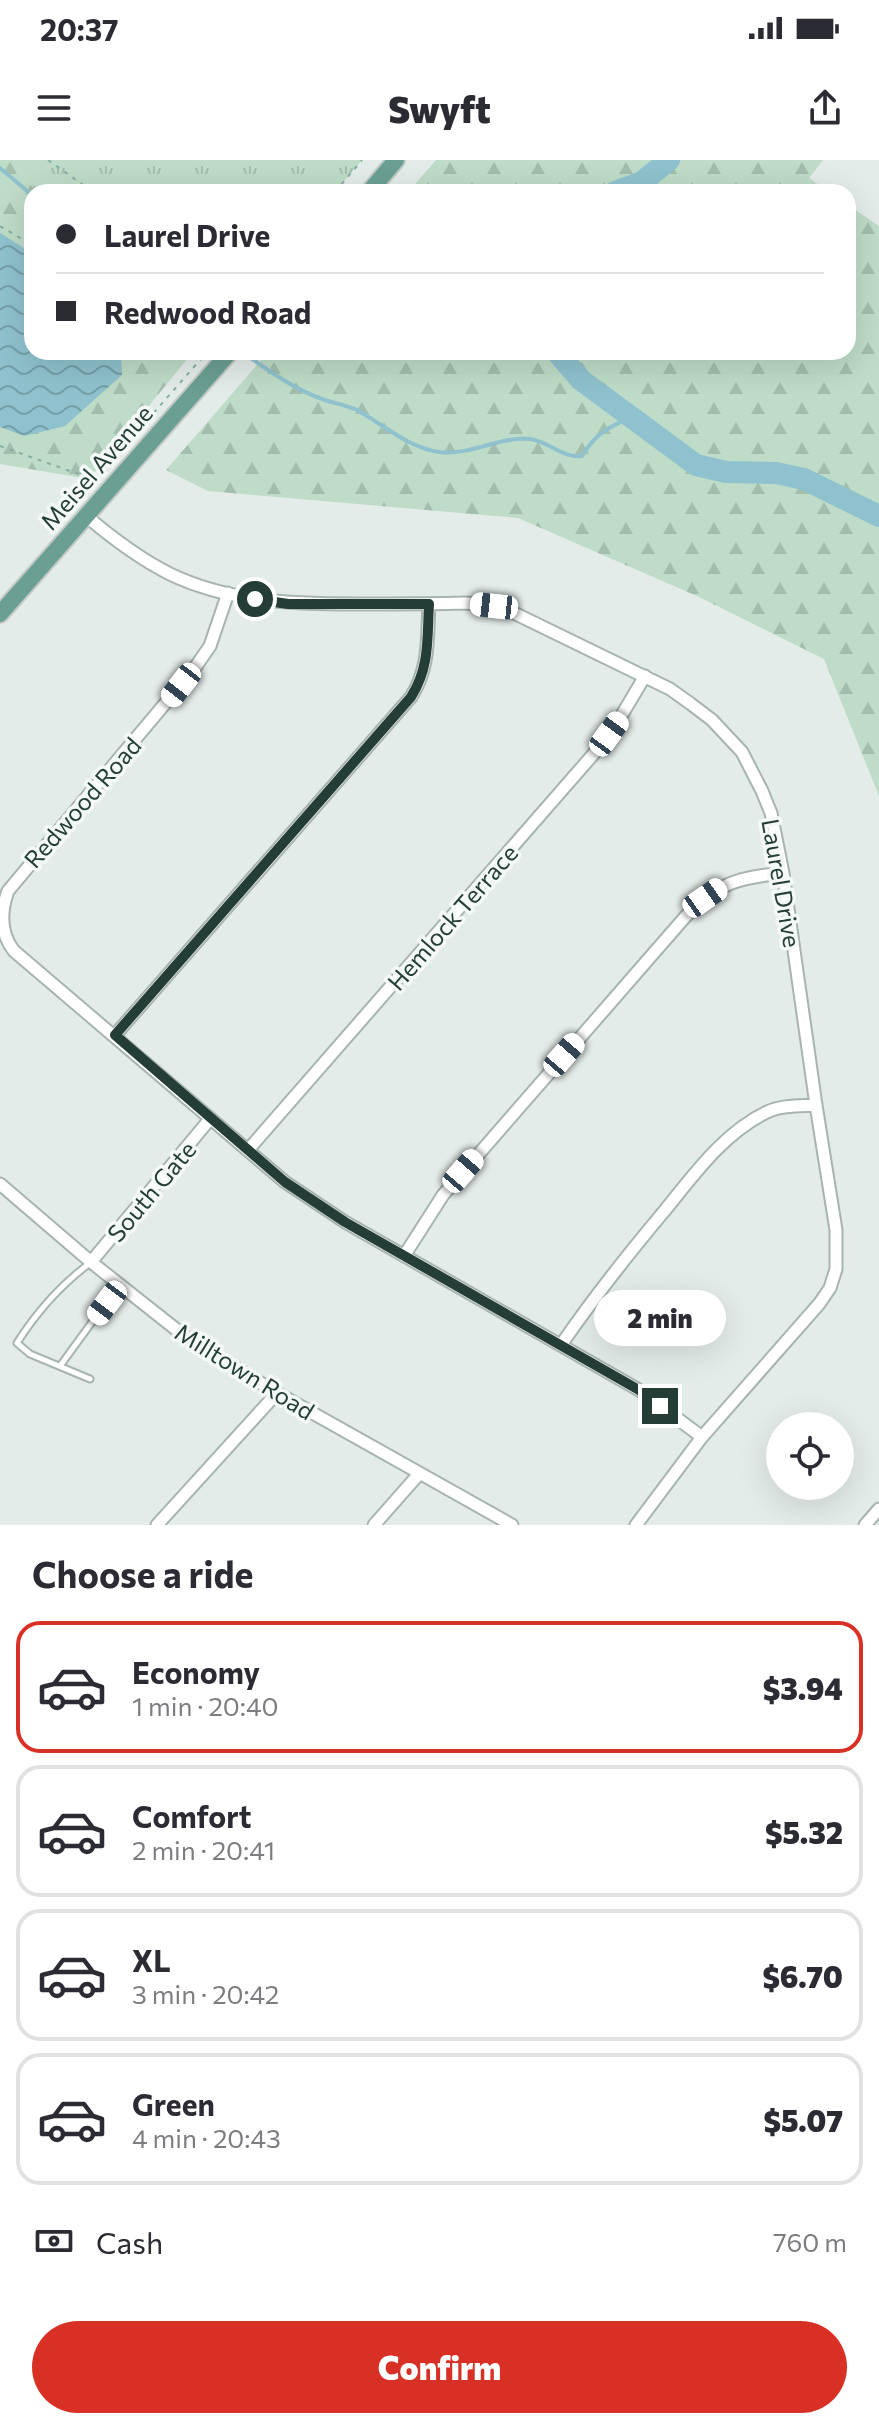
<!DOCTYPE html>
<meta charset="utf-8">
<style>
:root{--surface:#fff;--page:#f7f7f7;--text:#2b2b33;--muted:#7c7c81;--line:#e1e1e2;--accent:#d93025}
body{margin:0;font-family:Commissioner,sans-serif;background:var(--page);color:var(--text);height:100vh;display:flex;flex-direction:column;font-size:30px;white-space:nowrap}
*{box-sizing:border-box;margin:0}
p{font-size:26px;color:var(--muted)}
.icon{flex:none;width:44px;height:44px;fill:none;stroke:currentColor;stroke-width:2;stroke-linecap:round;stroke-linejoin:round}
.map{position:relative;height:1365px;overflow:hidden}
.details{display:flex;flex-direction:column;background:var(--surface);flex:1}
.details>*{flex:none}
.top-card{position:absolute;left:24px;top:24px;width:832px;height:176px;border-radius:24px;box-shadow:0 8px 32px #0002;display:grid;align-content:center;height:176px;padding:0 32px;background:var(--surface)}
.fabs{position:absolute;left:766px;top:1252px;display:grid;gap:16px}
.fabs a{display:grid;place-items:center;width:88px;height:88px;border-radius:50%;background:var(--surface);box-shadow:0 8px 32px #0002;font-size:40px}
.end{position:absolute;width:36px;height:36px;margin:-18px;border:10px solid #243d37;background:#fff;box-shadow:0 0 0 4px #fff}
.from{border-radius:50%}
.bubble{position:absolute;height:56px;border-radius:28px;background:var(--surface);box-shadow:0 8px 32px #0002;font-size:26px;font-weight:800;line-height:56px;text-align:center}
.car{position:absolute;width:24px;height:48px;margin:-24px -12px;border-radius:10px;box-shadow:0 0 6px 2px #0007;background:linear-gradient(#fff 24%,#345 0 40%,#fff 0 76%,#345 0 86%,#fff 0)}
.top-card b{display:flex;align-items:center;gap:28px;height:76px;font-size:30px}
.top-card b+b{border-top:2px solid var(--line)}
.top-card i{width:20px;height:20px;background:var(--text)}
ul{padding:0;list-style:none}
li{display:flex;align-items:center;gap:24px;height:132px;margin:0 16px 12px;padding:0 16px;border:4px solid var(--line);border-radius:24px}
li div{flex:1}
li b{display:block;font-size:30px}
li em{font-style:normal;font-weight:800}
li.active{border-color:var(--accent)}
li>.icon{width:72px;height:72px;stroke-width:1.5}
h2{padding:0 32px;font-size:36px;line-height:96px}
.pay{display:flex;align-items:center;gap:20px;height:88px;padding:0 32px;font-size:30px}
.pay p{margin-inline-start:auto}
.button{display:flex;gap:16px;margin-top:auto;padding:16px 32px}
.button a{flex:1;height:92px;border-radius:48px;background:var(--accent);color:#fff;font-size:32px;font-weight:800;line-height:92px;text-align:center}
.status{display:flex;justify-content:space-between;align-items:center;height:56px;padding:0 40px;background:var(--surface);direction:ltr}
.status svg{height:22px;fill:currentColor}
header{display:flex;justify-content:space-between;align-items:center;height:104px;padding:0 32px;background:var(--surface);font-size:36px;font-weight:800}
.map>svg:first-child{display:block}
</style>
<div class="status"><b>20:37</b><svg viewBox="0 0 49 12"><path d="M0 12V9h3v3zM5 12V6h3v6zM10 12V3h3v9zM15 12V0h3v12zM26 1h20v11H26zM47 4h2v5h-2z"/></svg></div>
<header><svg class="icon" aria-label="menu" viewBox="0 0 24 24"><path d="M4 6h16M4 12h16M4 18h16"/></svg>Swyft<svg class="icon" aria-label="share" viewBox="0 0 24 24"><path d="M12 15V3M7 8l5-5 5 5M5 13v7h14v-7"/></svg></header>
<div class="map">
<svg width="879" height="1365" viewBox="0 0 879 1365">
<defs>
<pattern id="forest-firs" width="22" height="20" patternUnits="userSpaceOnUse" patternTransform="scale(2)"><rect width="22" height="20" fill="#bedcc7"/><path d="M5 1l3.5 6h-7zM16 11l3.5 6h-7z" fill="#a3beac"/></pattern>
<pattern id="park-tufts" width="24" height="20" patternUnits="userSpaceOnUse" patternTransform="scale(2)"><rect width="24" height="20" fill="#bedcc7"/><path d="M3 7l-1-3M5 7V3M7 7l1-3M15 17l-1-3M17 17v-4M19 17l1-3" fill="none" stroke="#a3beac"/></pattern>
<pattern id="water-waves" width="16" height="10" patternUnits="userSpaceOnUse" patternTransform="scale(2)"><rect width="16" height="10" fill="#8fc2ce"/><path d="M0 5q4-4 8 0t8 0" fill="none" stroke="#759fa8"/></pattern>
</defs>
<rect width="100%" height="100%" fill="#e4ece9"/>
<path fill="url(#forest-firs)" d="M0,0H13L36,32H32V192H193L89,319L0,304Z
M436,0H823L809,18L829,32H408Z
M848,45L879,66V636L824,499L699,437L518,358L208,331L166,310L268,192H848Z"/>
<path fill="url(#park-tufts)" d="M13,0H362L335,32H36Z"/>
<path fill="url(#water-waves)" d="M0,73L32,93V192H121L122,215L65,266L24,276L0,267Z"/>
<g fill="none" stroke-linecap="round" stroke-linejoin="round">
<path stroke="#8fc2ce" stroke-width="4" d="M0,8L32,35
M242,192C267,209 293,229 322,239C333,243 346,245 357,250C384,265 407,287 439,292C471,296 499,276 530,279C548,281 564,299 582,296C596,273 607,268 631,257"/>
<path stroke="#8fc2ce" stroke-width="22" d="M615,32L642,22L669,0
M557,192L581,220L696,305L726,312L776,313L804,319L879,356"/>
<g stroke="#a7b4b0" stroke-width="9">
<path id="service" d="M90,1103C62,1124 36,1153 17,1183L30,1194L90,1219
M60,1206L119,1125"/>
</g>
<g stroke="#a7b4b0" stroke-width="15">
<path id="minor" d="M85,355C112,378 138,398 170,414C228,442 293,444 356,444C393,444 429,444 466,443L494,446L514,453L670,529L691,544L712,560L742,592L762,631L771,653L783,713L816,945L836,1070V1109L830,1128L819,1144L702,1277L636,1365
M228,433L210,486L194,509L8,731C0,753 0,773 14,791L285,1022L345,1062L639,1230L702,1277
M115,875L411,537C430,507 427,479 429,444
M248,990L597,590L620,558L645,516
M0,1024L91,1102L187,1178L277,1233L512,1365
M404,1096L443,1035L686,756C722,722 735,718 783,713
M91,1102L210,959
M561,1185C594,1137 629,1093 666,1049C695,1013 725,972 767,952C782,945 800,946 816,945
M157,1365L277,1233
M374,1365L419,1314
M865,1365L879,1349"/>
</g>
<g stroke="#c2c9c7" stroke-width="20">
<path id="primary" d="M369,32L396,0
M0,454L230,192"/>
</g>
<path stroke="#86aea3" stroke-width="2" stroke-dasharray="4 6" stroke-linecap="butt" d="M48,0L93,32
M335,32L362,0
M0,66L32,85
M190,192L199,198
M0,286L95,320L207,192"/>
<use href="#service" stroke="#fff" stroke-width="5"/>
<use href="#minor" stroke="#fff" stroke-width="11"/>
<use href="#primary" stroke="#6b9f93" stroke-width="16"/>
</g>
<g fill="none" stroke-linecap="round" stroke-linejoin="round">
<path stroke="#243d37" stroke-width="10" d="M255,439L288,444H429C427,479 430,507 411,537L115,875L285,1022L345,1062L639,1230L660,1246"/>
</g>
<g text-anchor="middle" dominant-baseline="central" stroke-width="7" stroke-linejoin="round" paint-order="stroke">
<g font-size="24" fill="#243d37" stroke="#f4f9f7">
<text transform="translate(96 307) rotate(-49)">Meisel Avenue</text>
<text transform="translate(82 642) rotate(-49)">Redwood Road</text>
<text transform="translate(782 723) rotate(80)">Laurel Drive</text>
<text transform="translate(452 757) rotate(-49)">Hemlock Terrace</text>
<text transform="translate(151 1031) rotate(-50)">South Gate</text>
<text transform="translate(245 1211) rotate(32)">Milltown Road</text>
</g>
</g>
</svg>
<div class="fabs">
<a><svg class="icon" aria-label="locate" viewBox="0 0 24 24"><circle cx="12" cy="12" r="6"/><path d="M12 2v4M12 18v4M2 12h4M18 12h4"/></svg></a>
</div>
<i class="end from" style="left:255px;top:439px"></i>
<i class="end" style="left:660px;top:1246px"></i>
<div class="bubble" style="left:594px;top:1130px;width:132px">2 min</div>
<i class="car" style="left:494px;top:446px;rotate:276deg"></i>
<i class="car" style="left:181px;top:525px;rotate:218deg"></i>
<i class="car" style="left:609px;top:574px;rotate:36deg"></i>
<i class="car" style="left:705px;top:738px;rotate:55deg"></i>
<i class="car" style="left:564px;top:895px;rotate:41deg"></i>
<i class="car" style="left:463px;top:1011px;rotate:41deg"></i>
<i class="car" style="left:107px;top:1143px;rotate:217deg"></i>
<div class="top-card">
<b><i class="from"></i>Laurel Drive</b>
<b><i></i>Redwood Road</b>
</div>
</div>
<section class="details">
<h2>Choose a ride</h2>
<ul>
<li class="active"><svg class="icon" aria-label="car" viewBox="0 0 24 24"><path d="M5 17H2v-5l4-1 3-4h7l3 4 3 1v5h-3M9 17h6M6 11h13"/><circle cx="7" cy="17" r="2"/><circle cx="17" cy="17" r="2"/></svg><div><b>Economy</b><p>1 min · 20:40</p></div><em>$3.94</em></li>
<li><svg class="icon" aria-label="car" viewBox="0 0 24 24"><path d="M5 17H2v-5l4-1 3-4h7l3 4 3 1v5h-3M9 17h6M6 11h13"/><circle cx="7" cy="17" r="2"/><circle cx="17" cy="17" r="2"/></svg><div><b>Comfort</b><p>2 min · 20:41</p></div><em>$5.32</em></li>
<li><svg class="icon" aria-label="car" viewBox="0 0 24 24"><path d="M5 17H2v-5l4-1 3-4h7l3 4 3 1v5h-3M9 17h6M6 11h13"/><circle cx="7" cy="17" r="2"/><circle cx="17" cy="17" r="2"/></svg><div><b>XL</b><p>3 min · 20:42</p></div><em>$6.70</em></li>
<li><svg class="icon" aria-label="car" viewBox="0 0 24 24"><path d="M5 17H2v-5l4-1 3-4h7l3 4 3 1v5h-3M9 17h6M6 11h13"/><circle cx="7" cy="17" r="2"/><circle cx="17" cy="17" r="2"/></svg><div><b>Green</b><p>4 min · 20:43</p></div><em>$5.07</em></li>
</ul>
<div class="pay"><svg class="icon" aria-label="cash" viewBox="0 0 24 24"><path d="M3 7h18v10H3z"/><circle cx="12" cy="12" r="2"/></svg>Cash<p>760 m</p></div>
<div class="button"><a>Confirm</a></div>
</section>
